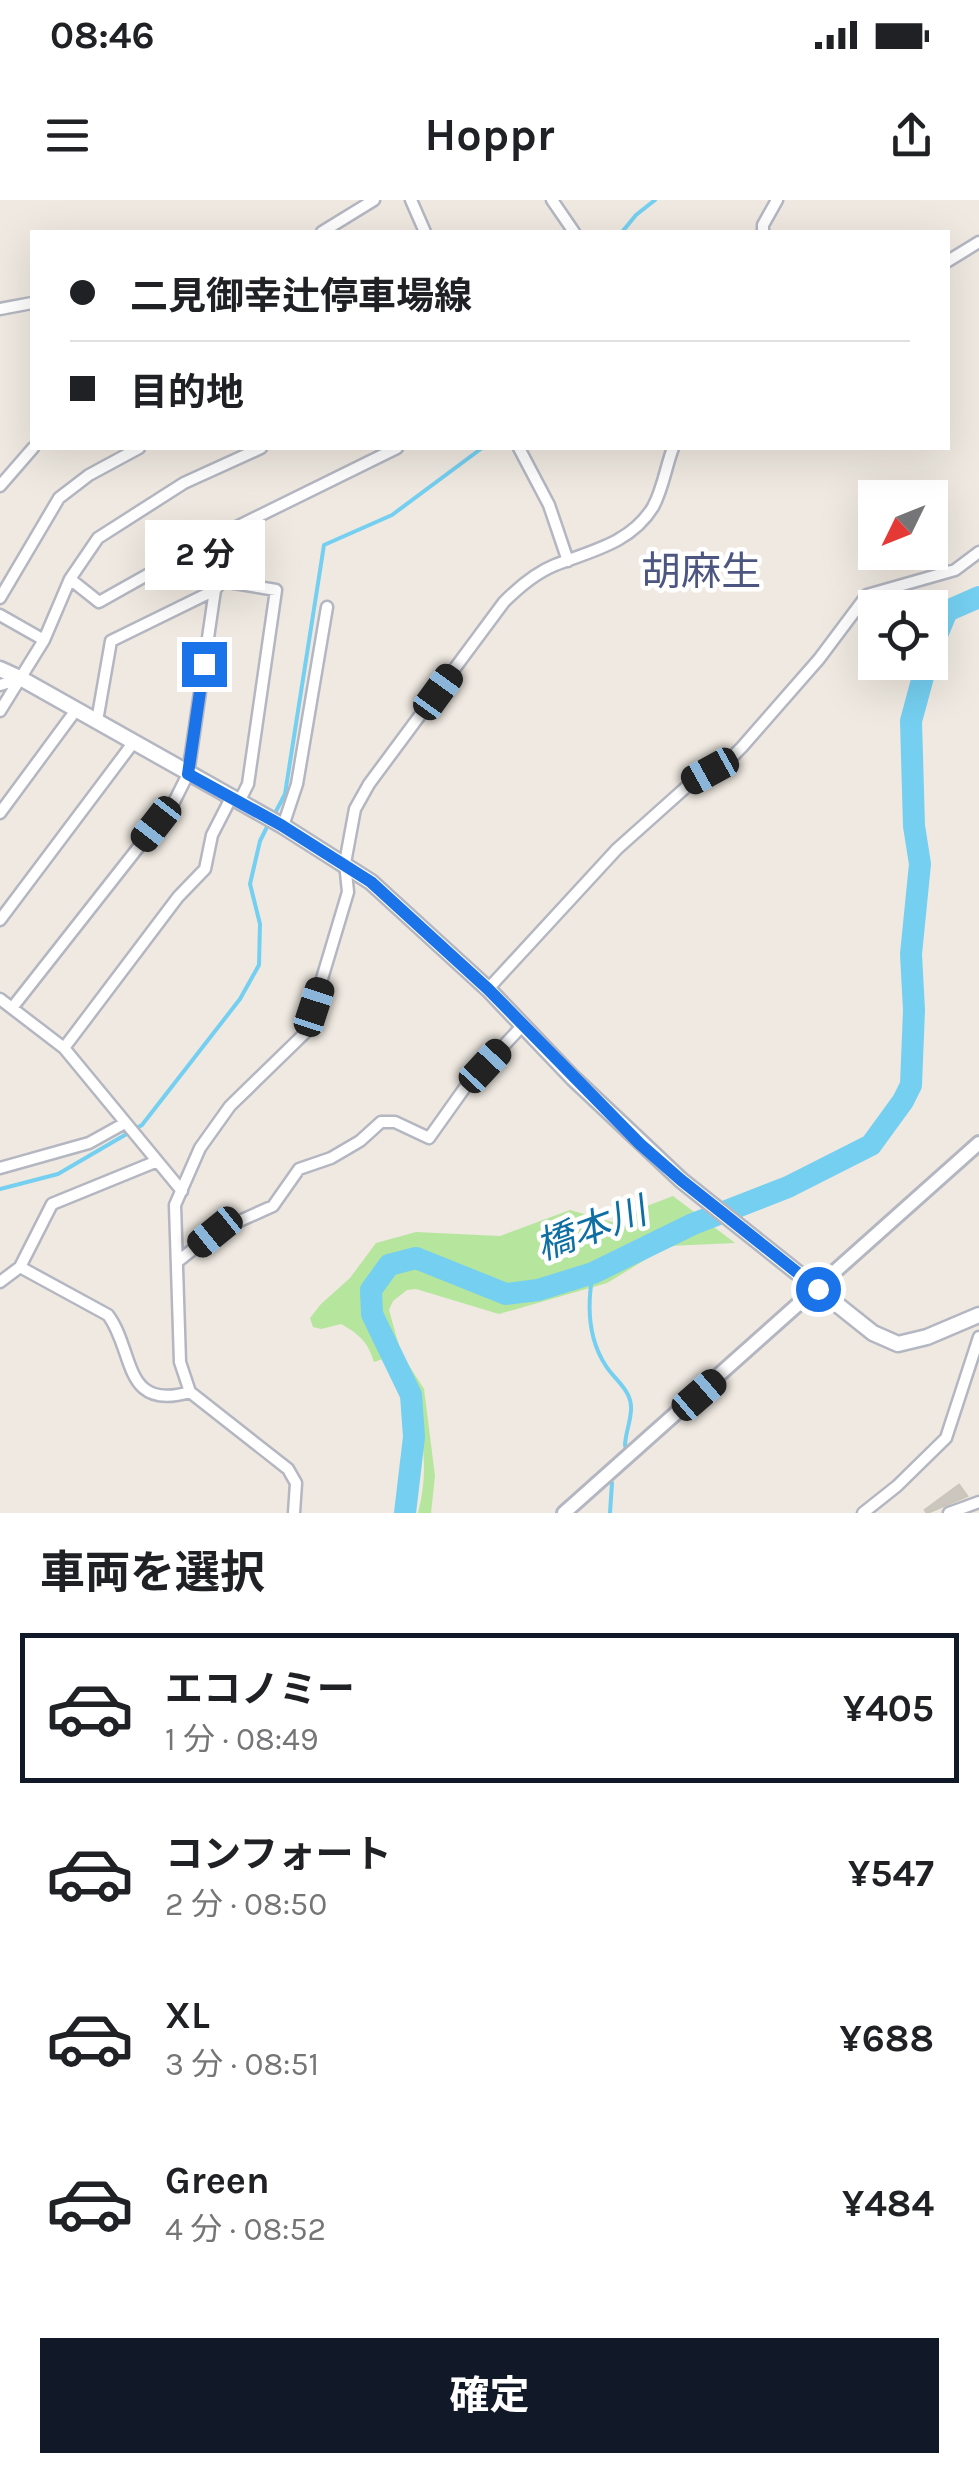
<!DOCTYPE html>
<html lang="ja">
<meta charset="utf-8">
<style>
:root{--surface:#fff;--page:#f2f2f2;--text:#202124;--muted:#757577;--line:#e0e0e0;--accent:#111827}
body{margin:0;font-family:Karla,"Noto Sans JP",sans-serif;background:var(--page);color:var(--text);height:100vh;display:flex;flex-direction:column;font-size:38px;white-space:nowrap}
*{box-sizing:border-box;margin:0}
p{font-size:32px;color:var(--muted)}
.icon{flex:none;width:55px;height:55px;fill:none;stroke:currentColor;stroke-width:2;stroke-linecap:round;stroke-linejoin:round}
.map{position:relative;height:1313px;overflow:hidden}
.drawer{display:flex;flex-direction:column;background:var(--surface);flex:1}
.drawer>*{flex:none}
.hud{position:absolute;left:30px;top:30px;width:920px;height:220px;border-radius:0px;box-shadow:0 10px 40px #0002;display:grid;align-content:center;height:220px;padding:0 40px;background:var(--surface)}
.needle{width:65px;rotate:227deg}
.fabs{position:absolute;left:858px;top:280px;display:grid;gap:20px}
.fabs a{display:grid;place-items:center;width:90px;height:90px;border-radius:0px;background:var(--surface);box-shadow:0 10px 40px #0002;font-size:50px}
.end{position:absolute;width:45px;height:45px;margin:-22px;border:12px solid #1a73e8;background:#fff;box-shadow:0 0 0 5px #fff}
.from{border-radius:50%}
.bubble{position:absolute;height:70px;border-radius:0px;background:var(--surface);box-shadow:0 10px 40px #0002;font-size:32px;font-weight:700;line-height:70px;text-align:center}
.car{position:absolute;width:30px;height:60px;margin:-30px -15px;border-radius:12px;box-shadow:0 0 8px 2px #0007;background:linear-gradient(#222 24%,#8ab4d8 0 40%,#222 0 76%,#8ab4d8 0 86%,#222 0)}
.hud b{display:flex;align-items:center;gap:35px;height:95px;font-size:38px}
.hud b+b{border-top:2px solid var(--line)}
.hud i{width:25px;height:25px;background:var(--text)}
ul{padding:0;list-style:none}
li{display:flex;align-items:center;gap:30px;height:150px;margin:0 20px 15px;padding:0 20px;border:5px solid transparent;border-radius:0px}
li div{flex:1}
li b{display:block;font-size:38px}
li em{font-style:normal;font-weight:700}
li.on{border-color:var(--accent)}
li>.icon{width:90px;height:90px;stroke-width:1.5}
h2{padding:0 40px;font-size:45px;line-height:120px}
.action{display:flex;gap:20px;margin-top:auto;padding:20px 40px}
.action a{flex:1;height:115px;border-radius:0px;background:var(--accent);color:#fff;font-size:40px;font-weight:700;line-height:115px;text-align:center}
.status{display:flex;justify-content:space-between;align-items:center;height:70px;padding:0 50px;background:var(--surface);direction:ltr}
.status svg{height:28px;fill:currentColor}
header{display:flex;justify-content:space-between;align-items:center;height:130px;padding:0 40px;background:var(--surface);font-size:45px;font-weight:700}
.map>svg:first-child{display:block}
</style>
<div class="status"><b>08:46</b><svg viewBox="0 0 49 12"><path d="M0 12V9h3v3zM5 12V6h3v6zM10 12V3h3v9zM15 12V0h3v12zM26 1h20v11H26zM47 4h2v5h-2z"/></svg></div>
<header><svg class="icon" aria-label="menu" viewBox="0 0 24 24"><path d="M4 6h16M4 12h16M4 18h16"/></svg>Hoppr<svg class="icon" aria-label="share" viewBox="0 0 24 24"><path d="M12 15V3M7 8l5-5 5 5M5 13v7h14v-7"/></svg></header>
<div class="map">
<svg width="979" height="1313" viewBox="0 0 979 1313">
<rect width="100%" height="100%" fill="#efe9e1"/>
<path fill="#b6e59e" d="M673,996L735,1043L668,1046L607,1083L499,1114L416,1089L407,1090L393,1101L389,1110L401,1153L424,1189L435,1276L431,1313H418C433,1257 418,1207 397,1154L374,1162C368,1142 359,1134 341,1124L321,1129L313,1127L310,1118L321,1104L350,1078L376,1043L416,1032L500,1036L570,1010L626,1026L639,1009Z"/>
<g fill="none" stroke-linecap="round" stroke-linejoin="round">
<path stroke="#75cff0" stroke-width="4" d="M622,32L636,15L655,0
M273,617L285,594L324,345L392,315L482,248
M0,989L58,974L142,925L240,799L259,765L260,724L250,684L260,641L268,625
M593,1073C587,1104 587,1137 606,1166C614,1179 630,1189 631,1206C632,1219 625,1233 625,1246
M610,1313L612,1283"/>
<path stroke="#75cff0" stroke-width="22" d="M930,452L947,411L979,397
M405,1313L414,1237L411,1195L372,1114L371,1090L389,1065L416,1058L506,1094L538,1090L593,1073L693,1024L788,987L871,945L903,901L911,885L914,810L911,754L920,664L914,626L911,521L927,462"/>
</g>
<path fill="#cbc7bf" stroke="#cbc5ba" stroke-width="2.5" d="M959,1285L967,1296L927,1313L925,1310Z"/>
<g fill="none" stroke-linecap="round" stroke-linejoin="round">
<g stroke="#b4b7c1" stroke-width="15">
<path id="minor" d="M411,0L425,32
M552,0L574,32
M322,32L374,0
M763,32V25L777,0
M948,61L979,42
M0,109L32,103
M519,248L549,305L568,361
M0,286L33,248
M70,379L99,402L204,343L397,248
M215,390L222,381L276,390L248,584L239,602
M0,398L59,298L89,275L139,248
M0,415L44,440
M0,485L21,479
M0,511L44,440L70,379L98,338L184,283L261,248
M0,613L76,510
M283,626L297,584L327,407
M0,720L133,543
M488,789L617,649L693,581L728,561L742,547L819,459L867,395L955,370L979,352
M0,799L64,848L182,991
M12,808L174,602L188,574L215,390L111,441L97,521
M64,848L178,697L205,669L212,635L231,598
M0,968L89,943L125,923
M177,1062L215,1032L273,1006L299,969L331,958L360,941L381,922H395L429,938L466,886L523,825
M20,1067L108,1115C135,1151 122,1212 190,1192
M0,1082L20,1067L52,1004L155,962
M294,1313L296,1283L288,1269L190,1192L180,1162L175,1005L200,948L230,906L306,832L348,692L345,663L355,609L369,584L504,402C519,387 535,373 555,365C591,351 631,343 653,307C663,289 666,266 673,248
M863,1313L897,1286L946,1238L979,1137
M949,1313L979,1302"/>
</g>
<g stroke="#b4b7c1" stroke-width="18">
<path id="tertiary" d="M564,1313L979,943"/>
</g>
<g stroke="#b4b7c1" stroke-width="19">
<path id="secondary" d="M0,469L22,479L283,626L371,682L488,789L573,878L681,980L873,1133L898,1144L927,1137L979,1115"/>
</g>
<use href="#minor" stroke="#fff" stroke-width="10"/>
<use href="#tertiary" stroke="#fff" stroke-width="12"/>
<use href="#secondary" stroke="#fff" stroke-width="14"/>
</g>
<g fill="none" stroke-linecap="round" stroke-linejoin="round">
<path stroke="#1a73e8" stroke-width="12" d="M204,464L188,574L281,625L371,682L488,789L640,944L681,980L818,1089"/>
</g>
<g text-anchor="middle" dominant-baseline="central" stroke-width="9" stroke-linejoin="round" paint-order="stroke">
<g font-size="38" font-style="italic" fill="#0d6fa3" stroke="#fff">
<text transform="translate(591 1029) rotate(-20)">橋本川</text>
</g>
<g font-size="40" fill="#4d5680" stroke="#fff">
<text x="701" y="371">胡麻生</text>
</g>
</g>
</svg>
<div class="fabs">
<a><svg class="needle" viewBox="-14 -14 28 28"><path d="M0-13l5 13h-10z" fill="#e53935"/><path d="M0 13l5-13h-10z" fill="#757577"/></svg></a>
<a><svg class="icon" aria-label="locate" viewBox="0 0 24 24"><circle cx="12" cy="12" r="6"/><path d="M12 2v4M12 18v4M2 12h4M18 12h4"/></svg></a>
</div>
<i class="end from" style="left:818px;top:1089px"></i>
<i class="end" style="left:204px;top:464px"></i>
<div class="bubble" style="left:145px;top:320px;width:120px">2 分</div>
<i class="car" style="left:438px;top:492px;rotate:36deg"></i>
<i class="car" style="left:710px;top:571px;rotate:241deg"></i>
<i class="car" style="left:156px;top:624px;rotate:218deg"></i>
<i class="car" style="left:314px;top:807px;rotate:18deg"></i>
<i class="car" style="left:485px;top:866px;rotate:43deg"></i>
<i class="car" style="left:215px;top:1032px;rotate:231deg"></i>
<i class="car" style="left:699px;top:1195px;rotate:49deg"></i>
<div class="hud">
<b><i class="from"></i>二見御幸辻停車場線</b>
<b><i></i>目的地</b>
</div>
</div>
<section class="drawer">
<h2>車両を選択</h2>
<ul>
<li class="on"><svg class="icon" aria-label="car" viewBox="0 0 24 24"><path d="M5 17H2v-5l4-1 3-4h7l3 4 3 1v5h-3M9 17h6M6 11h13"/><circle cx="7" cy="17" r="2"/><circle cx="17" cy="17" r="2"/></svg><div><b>エコノミー</b><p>1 分 · 08:49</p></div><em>¥405</em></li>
<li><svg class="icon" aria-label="car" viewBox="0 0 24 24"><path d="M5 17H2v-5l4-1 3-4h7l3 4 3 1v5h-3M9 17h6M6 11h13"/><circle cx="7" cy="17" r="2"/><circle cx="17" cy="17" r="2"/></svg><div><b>コンフォート</b><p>2 分 · 08:50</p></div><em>¥547</em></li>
<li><svg class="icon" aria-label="car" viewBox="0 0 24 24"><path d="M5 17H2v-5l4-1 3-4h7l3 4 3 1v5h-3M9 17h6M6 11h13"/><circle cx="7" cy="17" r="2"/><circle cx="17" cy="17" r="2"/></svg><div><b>XL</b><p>3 分 · 08:51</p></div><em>¥688</em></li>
<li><svg class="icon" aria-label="car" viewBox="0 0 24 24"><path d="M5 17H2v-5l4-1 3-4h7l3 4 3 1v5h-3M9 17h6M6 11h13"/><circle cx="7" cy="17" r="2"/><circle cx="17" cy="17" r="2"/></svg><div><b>Green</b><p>4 分 · 08:52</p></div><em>¥484</em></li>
</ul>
<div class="action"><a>確定</a></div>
</section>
